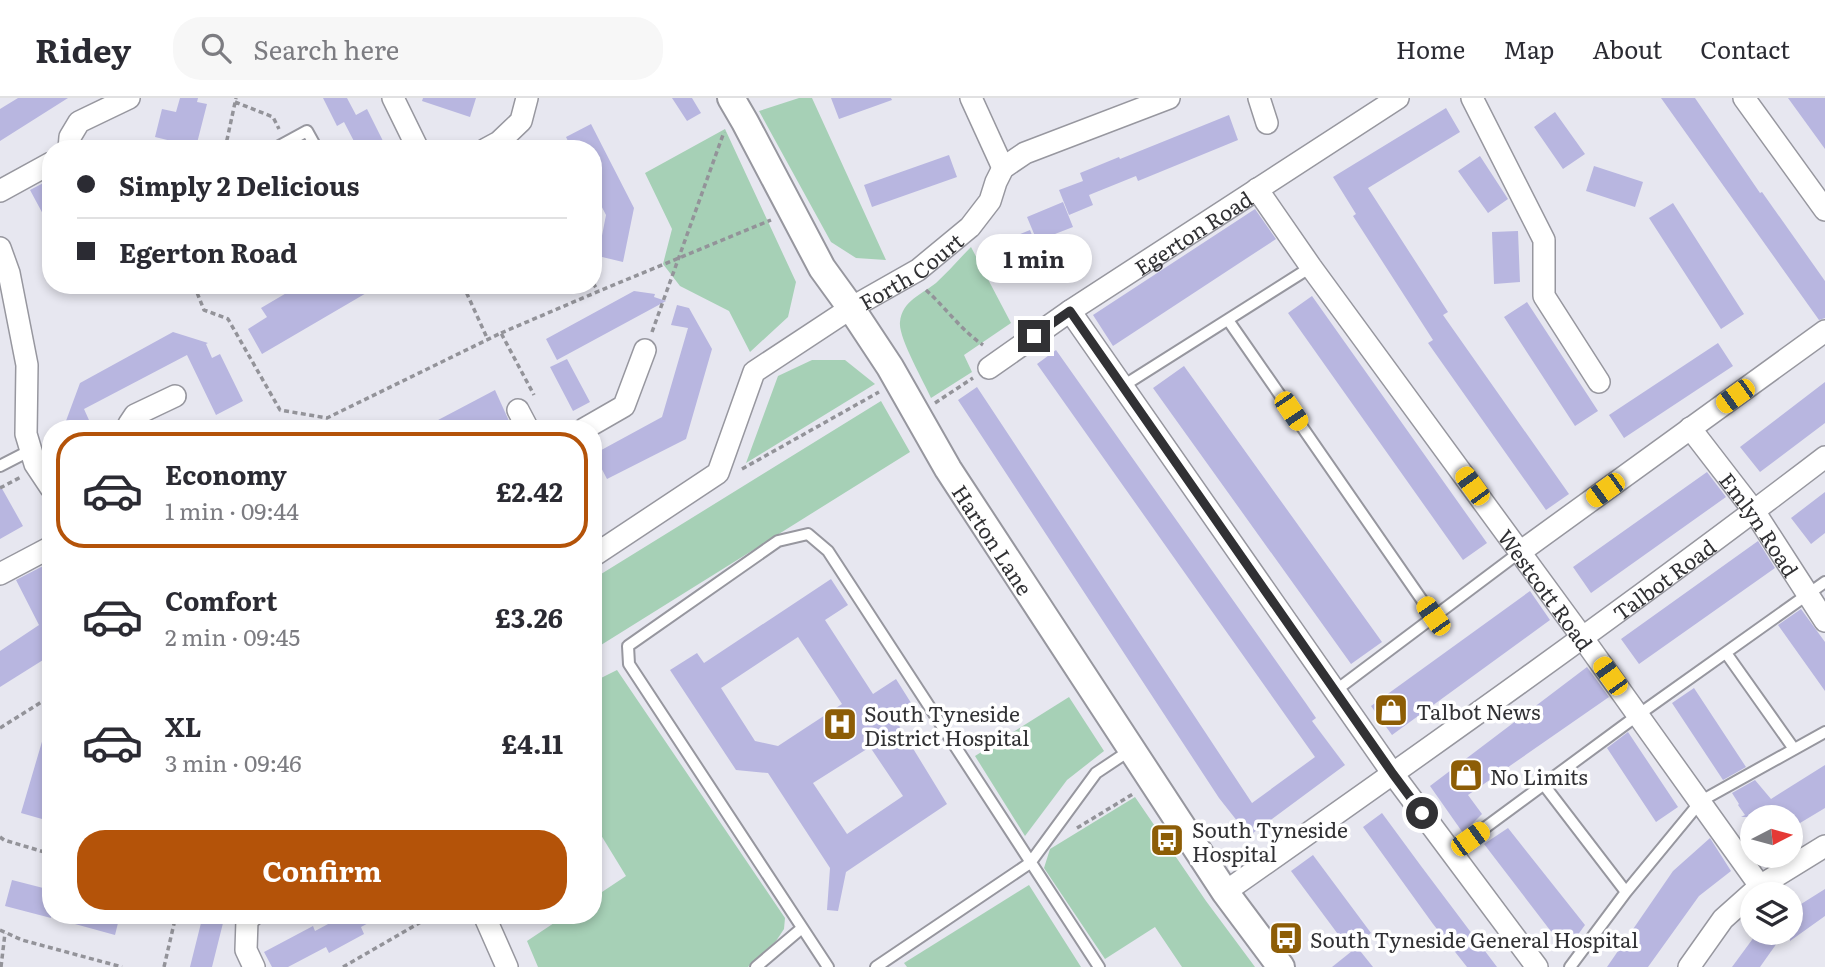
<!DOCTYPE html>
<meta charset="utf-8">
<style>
:root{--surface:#fff;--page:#f7f7f7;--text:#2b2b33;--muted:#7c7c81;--line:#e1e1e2;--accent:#b45309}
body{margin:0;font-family:Literata,serif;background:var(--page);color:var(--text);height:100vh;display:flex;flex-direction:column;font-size:26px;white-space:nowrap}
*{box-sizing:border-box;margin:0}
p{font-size:23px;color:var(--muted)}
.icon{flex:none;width:38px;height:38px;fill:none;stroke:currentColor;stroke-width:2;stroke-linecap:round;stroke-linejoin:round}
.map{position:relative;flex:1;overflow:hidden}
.details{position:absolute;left:42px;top:322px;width:560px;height:504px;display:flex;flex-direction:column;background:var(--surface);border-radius:28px;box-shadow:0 4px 10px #0003}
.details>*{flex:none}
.hud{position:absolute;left:42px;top:42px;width:560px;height:154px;border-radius:28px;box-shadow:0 4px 10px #0003;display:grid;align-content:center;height:154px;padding:0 35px;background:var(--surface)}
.needle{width:46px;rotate:84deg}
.tools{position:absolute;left:1740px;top:707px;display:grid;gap:14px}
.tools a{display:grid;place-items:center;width:63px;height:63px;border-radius:50%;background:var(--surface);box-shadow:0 4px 10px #0003;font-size:35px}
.end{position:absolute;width:32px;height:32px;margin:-16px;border:9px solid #313134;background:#fff;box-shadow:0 0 0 4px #fff}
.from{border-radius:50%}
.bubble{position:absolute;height:49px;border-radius:24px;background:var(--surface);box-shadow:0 4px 10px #0003;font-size:23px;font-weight:700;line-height:49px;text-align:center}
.car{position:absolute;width:21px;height:42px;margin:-21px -10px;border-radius:9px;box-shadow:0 0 5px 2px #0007;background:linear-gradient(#f5c518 24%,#345 0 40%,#f5c518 0 76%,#345 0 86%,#f5c518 0)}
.hud b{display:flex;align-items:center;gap:24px;height:66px;font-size:26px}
.hud b+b{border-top:2px solid var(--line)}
.hud i{width:18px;height:18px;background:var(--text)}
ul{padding:12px 0 0;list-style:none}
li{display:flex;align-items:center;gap:21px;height:116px;margin:0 14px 10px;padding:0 21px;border:4px solid transparent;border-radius:28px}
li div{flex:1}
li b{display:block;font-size:26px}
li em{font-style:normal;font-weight:700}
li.selected{border-color:var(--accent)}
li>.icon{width:63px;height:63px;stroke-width:1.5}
.button{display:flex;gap:14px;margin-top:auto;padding:14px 35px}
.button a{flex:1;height:80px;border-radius:28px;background:var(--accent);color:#fff;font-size:28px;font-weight:700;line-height:80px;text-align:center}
header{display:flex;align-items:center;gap:42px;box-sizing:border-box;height:98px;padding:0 35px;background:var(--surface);border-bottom:2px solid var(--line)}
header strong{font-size:33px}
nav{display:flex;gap:38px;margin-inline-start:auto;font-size:24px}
.search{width:490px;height:63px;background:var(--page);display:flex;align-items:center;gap:18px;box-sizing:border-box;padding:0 24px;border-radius:28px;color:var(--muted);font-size:26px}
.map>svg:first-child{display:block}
</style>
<header>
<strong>Ridey</strong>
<div class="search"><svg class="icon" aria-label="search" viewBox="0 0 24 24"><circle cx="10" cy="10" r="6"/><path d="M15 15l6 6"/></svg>Search here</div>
<nav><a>Home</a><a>Map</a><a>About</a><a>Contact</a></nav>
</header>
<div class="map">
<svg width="1825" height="869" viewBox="0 0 1825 869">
<rect width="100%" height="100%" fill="#e7e7f0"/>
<path fill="#a6d0b6" d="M799,0H812L886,162L856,160L831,144L759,13Z
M725,31L796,184L788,219L750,254L729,213L680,188L663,166L672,131L645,75Z
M971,149L1011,225L964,257L972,274L931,300C924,284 898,239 900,224C902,203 922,196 936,185C948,174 959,161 971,149Z
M812,262H845L875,286L746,365L778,278Z
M881,303L910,354L593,552V481Z
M617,572L785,820L784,831L776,843L748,869H538L527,843L566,817H593V800L626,778L593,724V584Z
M1069,599L1104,653L1067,682L1025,738L975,658Z
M1135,699L1206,803L1255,869H1182L1155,829L1105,861L1044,770L1050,751Z
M1029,787L1081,869H907L904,865Z"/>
<path fill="#b8b6e0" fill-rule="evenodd" d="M18,0H68L0,43V11Z
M180,0H198L197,4L207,6L196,49L155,39L162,11L176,14Z
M323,0H347L356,17L367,11L387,51H358L344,24L337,28Z
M423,0H476L470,19L422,3Z
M672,0H692L701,15L687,23Z
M831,0H891L892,2L839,21Z
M1661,0H1695L1760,95L1762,94L1825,183V220L1819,222Z
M1788,0H1825V51Z
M1446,10L1460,34L1368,90L1448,214L1443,217L1569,396L1546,412L1428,245L1433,242L1353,118L1356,116L1333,79Z
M1555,14L1585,56L1563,71L1534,29Z
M1229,17L1238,42L1138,83L1136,78L1089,97L1093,107L1069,117L1059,92L1083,83L1080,75L1119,59L1120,61Z
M591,26L634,110L623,164L598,158L606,117L593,92V51H572L566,39Z
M949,57L957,79L872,109L864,87Z
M1480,58L1508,101L1488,115L1458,73Z
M1594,68L1643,84L1635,109L1586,93Z
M51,81V131L30,92Z
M1063,104L1073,129L1037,143L1027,119Z
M1673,105L1744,216L1721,231L1649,120Z
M1255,111L1276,141L1113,248L1093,217Z
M1030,132L1039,154L989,174L981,152Z
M1518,133L1520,184L1494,186L1492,134Z
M300,187H380L262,256L248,231L267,219L261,210Z
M634,193L655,196L654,199L666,203L557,262L546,241Z
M1312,198L1487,445L1463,462L1288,215Z
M1527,204L1598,313L1575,328L1504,219Z
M677,207L689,210L712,251L686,341L607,381L594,356L662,319L688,230L671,227Z
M173,234L208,245L206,246L212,260L220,256L243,303L216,317L187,257L84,311L93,331H63L80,285Z
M1718,245L1733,268L1624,340L1609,317Z
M1056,252L1305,604L1316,620L1312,623L1345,667L1249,738L1219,700L958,302L977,289L1252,705L1315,659L1037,266Z
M567,261L590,304L573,313L550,269Z
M1184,268L1382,544L1351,566L1153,290Z
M1825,284V325L1760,374L1740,349Z
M495,292L509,323L494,331H421Z
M1707,374L1726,399L1591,495L1573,469Z
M0,387L23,428L0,441Z
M1825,394V435L1811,446L1791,420Z
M1758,443L1775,470L1639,566L1621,541Z
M45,467L51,479V557L0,589V553L39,527L16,482Z
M831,481L848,507L825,522L873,596L896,581L913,608L895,621L947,706L846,774L838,813L827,812L830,770L768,675L736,672L670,572L697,555L704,565ZM798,539L842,606L778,648L755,643L721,590ZM870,649L903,698L847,736L813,685Z
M1530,493L1550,522L1392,637L1371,608Z
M1801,511L1825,544V593L1778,527Z
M1587,569L1609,599L1468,697L1482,716L1463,735L1430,688Z
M1694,590L1746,669L1723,682L1672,605Z
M46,630L51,631V690L42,721L21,715Z
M1628,634L1678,709L1656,724L1607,650Z
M1825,667V710L1790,731V719H1741L1745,717L1738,707L1739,706L1732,695L1755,682L1771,701Z
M1382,715L1421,768L1497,869H1467L1433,826L1363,729Z
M1508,730L1585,827L1566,853L1484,746Z
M1710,740L1731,773L1699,798L1648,869H1607L1673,773Z
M1313,757L1371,835L1349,851L1291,773Z
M12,782L51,792V820L5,808Z
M1825,791V818L1790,843V813Z
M64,817H120L115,837L64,823Z
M203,817H225L212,869H190Z
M345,817H383L361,829L364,836L329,855L326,849L288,869H272L264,854L313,828L315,833Z
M1757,835H1784L1760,869H1732Z
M1357,849L1373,869H1332Z"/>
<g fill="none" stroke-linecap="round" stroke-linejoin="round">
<g stroke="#97979f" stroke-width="14">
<path id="service" d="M274,51L307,33L317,51
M1228,222L1433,518
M1123,288L1311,169
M0,368L31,352
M1726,555L1794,651
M1335,593L1520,454
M1544,687L1626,794
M1452,754L1638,617L1825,484
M756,869L802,830
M828,869L629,566L628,548L778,443L808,436L828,453L1099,869
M876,869L1030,765L1096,675L1132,651
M1570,869L1626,794L1701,703L1825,634"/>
</g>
<g stroke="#97979f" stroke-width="24">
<g id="minor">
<path d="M393,0L418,51"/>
<path d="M971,0L1003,70"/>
<path d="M1259,0L1267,25"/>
<path d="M1472,0L1544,142V198L1599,284"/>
<path d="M1744,0L1825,112"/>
<path d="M69,51L70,39L79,24L129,0"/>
<path d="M486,51L499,44L521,23L527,0"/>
<path id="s1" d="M1257,91L1311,169L1582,539L1760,788"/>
<path d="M0,93L51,65"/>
<path d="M0,150L9,175L27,267L26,336L35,366L51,390"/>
<path d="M1070,213L1393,676L1537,869"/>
<path id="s2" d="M989,270L1070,213L1398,0"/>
<path d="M518,312L528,331"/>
<path id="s3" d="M1690,330L1754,413L1825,523"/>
<path d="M131,331L129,326L135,317L175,298"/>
<path d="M584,331L624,308L645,252"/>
<path d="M1520,454L1825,233"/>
<path id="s4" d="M593,458L718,375L754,274L851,210L918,172L970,129L990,103L996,84L1003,70L1025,55L1169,0"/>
<path d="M0,476L51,449"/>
<path id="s5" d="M1225,794C1427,652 1629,509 1825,359"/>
<path d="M253,817L247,822L246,852L254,869"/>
<path d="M484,817L507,869"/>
<path d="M1689,869L1723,821L1760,788L1825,748"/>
</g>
</g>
<g stroke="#97979f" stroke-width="30">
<g id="tertiary">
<path id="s6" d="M731,0L745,24L822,170L851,210L890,269L948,371L1225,794L1281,869"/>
</g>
</g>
<path stroke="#939399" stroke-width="3.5" stroke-dasharray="5 3.5" stroke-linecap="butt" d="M235,4L273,19L279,31
M225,51L236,0
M593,185L598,193
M194,187L204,212L228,221L280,312L327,320L501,235L534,297
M463,187L488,242
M926,192C946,210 961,232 983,247
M652,234L724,34
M501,235L611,188L771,122
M935,305L973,280
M742,371L879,294
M0,390L21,379
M0,630L51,598
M1077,730L1133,696
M0,739L4,742L51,756
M0,832L22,842L122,869
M1,869L5,835
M164,869L176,817
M343,869L433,817"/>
<use href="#service" stroke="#fff" stroke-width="10"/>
<use href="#minor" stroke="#fff" stroke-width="21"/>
<use href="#tertiary" stroke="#fff" stroke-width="26"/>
</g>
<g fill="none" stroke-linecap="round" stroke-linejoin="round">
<path stroke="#313134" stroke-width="9" d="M1034,238L1070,213L1393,676L1422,715"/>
</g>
<defs>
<g id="shop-square" transform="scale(1.75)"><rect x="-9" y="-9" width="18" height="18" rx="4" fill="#8d5d06" stroke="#fff"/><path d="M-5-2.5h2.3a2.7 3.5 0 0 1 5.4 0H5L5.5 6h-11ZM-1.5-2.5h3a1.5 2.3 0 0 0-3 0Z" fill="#fff"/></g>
<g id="hospital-square" transform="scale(1.75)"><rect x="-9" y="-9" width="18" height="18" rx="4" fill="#8d5d06" stroke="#fff"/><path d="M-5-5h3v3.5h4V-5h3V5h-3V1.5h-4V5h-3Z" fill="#fff"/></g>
<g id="bus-square" transform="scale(1.75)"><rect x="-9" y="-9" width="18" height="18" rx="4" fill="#8d5d06" stroke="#fff"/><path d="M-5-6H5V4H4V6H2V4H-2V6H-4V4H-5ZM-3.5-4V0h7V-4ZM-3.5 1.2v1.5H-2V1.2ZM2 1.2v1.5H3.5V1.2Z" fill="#fff"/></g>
</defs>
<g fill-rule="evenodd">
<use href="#shop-square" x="1391" y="612"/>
<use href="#hospital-square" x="840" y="626"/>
<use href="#shop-square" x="1466" y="677"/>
<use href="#bus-square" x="1167" y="742"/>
<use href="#bus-square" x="1286" y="840"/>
</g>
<g text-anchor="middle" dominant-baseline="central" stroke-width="7" stroke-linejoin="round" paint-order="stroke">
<g font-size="21" fill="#313134" stroke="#fff">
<text stroke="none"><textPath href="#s2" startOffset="245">Egerton Road</textPath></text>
<text stroke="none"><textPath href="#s4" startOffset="444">Forth Court</textPath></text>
<text stroke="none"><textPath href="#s3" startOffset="119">Emlyn Road</textPath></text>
<text stroke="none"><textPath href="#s6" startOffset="514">Harton Lane</textPath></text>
<text stroke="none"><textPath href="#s5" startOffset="539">Talbot Road</textPath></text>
<text stroke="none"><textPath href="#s1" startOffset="494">Westcott Road</textPath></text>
</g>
<g font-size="21" fill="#313134" stroke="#fff" text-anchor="start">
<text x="1416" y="612">Talbot News</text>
<text x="864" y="614">South Tyneside<tspan x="864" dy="24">District Hospital</tspan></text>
<text x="1490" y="677">No Limits</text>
<text x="1192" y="730">South Tyneside<tspan x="1192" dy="24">Hospital</tspan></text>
<text x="1310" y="840">South Tyneside General Hospital</text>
</g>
</g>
</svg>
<div class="tools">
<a><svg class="needle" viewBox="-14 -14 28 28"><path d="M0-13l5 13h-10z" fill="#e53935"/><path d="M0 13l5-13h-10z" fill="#7c7c81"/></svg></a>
<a><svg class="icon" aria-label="layers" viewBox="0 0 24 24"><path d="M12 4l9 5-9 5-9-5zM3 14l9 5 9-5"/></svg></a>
</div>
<i class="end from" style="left:1422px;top:715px"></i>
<i class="end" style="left:1034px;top:238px"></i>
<div class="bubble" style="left:976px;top:136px;width:116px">1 min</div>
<i class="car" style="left:1735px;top:298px;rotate:234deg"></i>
<i class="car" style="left:1291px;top:313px;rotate:146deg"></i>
<i class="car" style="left:1472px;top:388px;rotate:324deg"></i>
<i class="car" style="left:1605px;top:392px;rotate:234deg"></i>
<i class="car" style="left:1433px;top:518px;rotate:325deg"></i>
<i class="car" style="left:1610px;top:578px;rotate:324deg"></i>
<i class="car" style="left:1470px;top:741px;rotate:54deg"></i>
<div class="hud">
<b><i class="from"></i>Simply 2 Delicious</b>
<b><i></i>Egerton Road</b>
</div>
<section class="details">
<ul>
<li class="selected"><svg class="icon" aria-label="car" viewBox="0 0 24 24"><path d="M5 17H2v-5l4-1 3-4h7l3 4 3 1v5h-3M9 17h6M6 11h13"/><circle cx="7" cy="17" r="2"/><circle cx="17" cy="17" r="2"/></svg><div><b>Economy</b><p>1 min · 09:44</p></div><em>£2.42</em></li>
<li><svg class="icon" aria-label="car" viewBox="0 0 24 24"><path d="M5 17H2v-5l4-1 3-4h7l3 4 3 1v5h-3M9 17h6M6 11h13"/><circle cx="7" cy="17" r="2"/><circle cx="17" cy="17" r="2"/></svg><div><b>Comfort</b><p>2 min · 09:45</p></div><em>£3.26</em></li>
<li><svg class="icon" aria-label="car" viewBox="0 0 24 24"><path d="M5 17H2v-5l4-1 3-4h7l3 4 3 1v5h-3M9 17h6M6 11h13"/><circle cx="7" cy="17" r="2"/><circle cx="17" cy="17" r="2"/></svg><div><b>XL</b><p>3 min · 09:46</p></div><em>£4.11</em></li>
</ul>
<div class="button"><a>Confirm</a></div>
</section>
</div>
